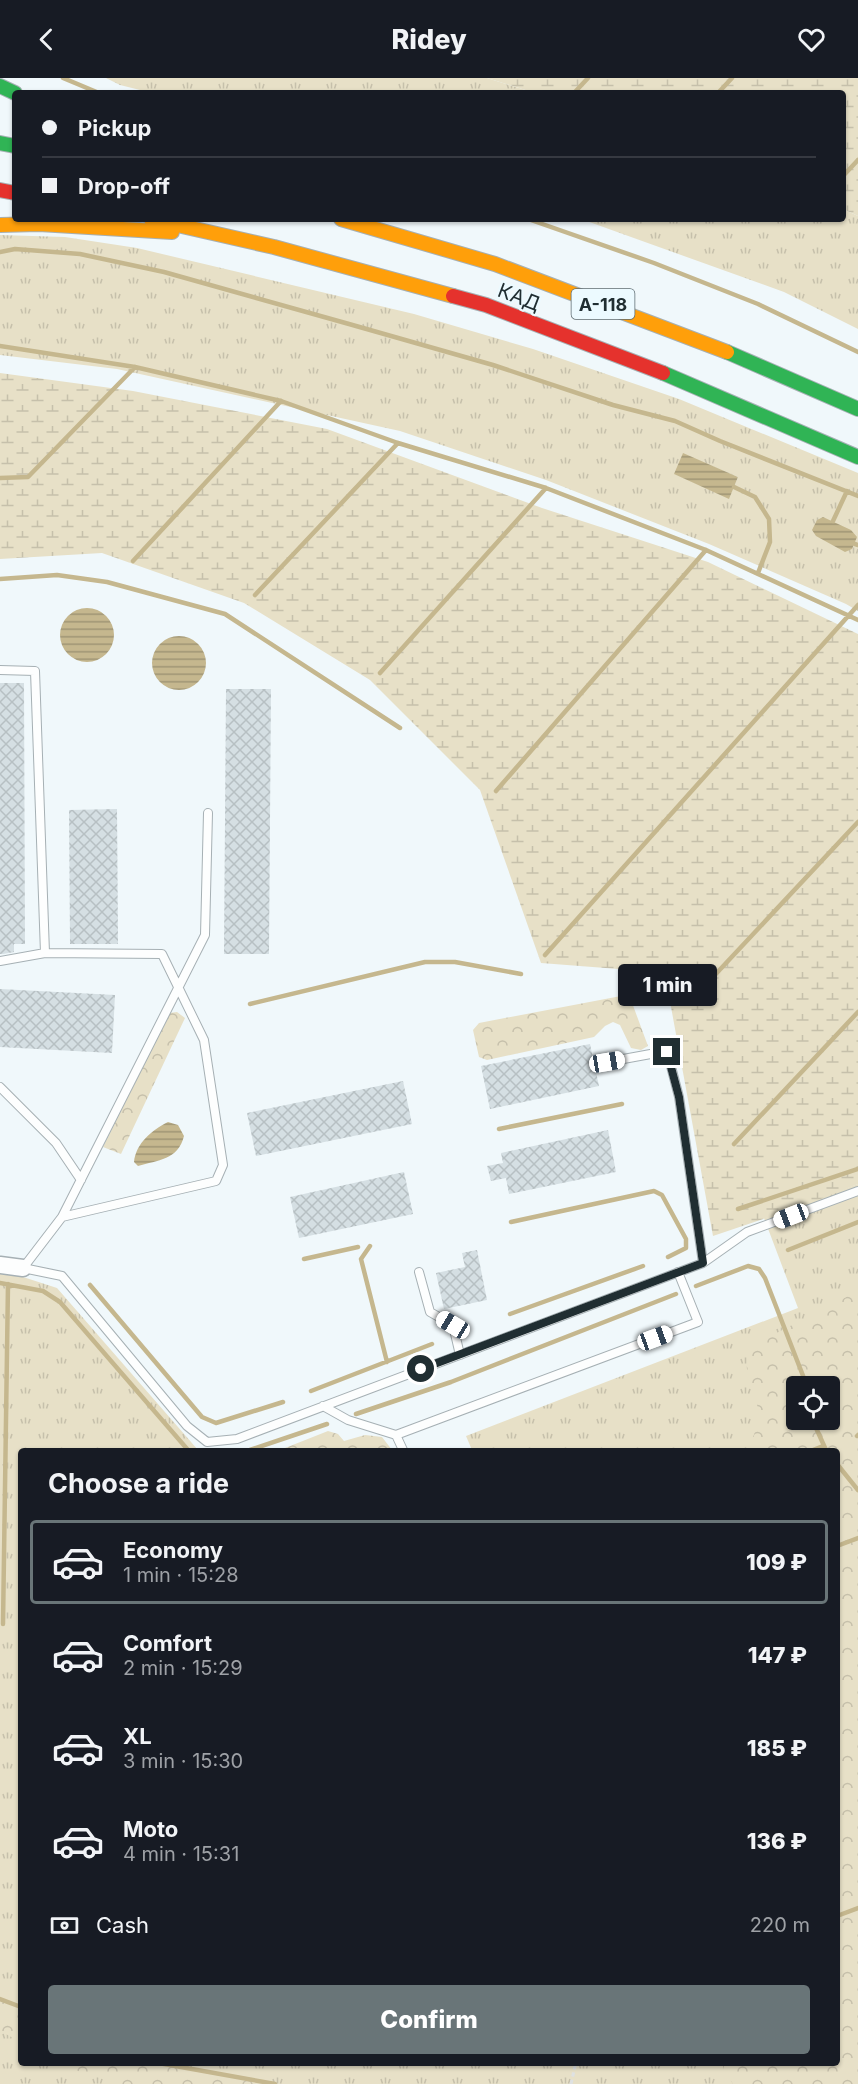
<!DOCTYPE html>
<meta charset="utf-8">
<style>
:root{--surface:#171b24;--page:#20242c;--text:#f1f3f6;--muted:#9ea1a6;--line:#363941;--accent:#697578}
body{margin:0;font-family:Inter,sans-serif;background:var(--page);color:var(--text);height:100vh;display:flex;flex-direction:column;font-size:22px;white-space:nowrap}
*{box-sizing:border-box;margin:0}
p{font-size:20px;color:var(--muted)}
.icon{flex:none;width:33px;height:33px;fill:none;stroke:currentColor;stroke-width:2;stroke-linecap:round;stroke-linejoin:round}
.map{position:relative;flex:1;overflow:hidden}
.panel{position:absolute;left:18px;top:1370px;width:822px;height:618px;display:flex;flex-direction:column;background:var(--surface);border-radius:6px;box-shadow:0 2px 4px #0004}
.panel>*{flex:none}
.hud{position:absolute;left:12px;top:12px;width:834px;height:132px;border-radius:6px;box-shadow:0 2px 4px #0004;display:grid;align-content:center;height:132px;padding:0 30px;background:var(--surface)}
.controls{position:absolute;left:786px;top:1298px;display:grid;gap:12px}
.controls a{display:grid;place-items:center;width:54px;height:54px;border-radius:6px;background:var(--surface);box-shadow:0 2px 4px #0004;font-size:30px}
.end{position:absolute;width:27px;height:27px;margin:-14px;border:8px solid #202e32;background:#fff;box-shadow:0 0 0 3px #fff}
.from{border-radius:50%}
.bubble{position:absolute;height:42px;border-radius:6px;background:var(--surface);box-shadow:0 2px 4px #0004;font-size:20px;font-weight:800;line-height:42px;text-align:center}
.car{position:absolute;width:18px;height:36px;margin:-18px -9px;border-radius:8px;box-shadow:0 0 4px 2px #0007;background:linear-gradient(#fff 24%,#345 0 40%,#fff 0 76%,#345 0 86%,#fff 0)}
.hud b{display:flex;align-items:center;gap:21px;height:57px;font-size:22px}
.hud b+b{border-top:2px solid var(--line)}
.hud i{width:15px;height:15px;background:var(--text)}
ul{padding:0;list-style:none}
li{display:flex;align-items:center;gap:18px;height:84px;margin:0 12px 9px;padding:0 18px;border:3px solid transparent;border-radius:6px}
li div{flex:1}
li b{display:block;font-size:22px}
li em{font-style:normal;font-weight:800}
li.on{border-color:var(--accent)}
li>.icon{width:54px;height:54px;stroke-width:1.5}
h2{padding:0 30px;font-size:27px;line-height:72px}
.pay{display:flex;align-items:center;gap:15px;height:66px;padding:0 30px;font-size:22px}
.pay p{margin-inline-start:auto}
.action{display:flex;gap:12px;margin-top:auto;padding:12px 30px}
.action a{flex:1;height:69px;border-radius:6px;background:var(--accent);color:#fff;font-size:24px;font-weight:800;line-height:69px;text-align:center}
header{display:flex;justify-content:space-between;align-items:center;height:78px;padding:0 30px;background:var(--surface);font-size:27px;font-weight:800}
.map>svg:first-child{display:block}
</style>
<header><svg class="icon" aria-label="back" viewBox="0 0 24 24"><path d="M15 5l-7 7 7 7"/></svg>Ridey<svg class="icon" aria-label="heart" viewBox="0 0 24 24"><path d="M12 20l-8-8c-3-5 5-10 8-4 3-6 11-1 8 4z"/></svg></header>
<div class="map">
<svg width="858" height="2006" viewBox="0 0 858 2006">
<defs>
<pattern id="grass-tufts" width="24" height="20" patternUnits="userSpaceOnUse" patternTransform="scale(1.5)"><rect width="24" height="20" fill="#e7e0c7"/><path d="M3 7l-1-3M5 7V3M7 7l1-3M15 17l-1-3M17 17v-4M19 17l1-3" fill="none" stroke="#c6c0ab"/></pattern>
<pattern id="forest-crowns" width="20" height="18" patternUnits="userSpaceOnUse" patternTransform="scale(1.5)"><rect width="20" height="18" fill="#e7e0c7"/><path d="M2 6a3 3 0 1 1 6 0M12 15a3 3 0 1 1 6 0" fill="none" stroke="#c6c0ab"/></pattern>
<pattern id="wetland-marsh" width="20" height="14" patternUnits="userSpaceOnUse" patternTransform="scale(1.5)"><rect width="20" height="14" fill="#e7e0c7"/><path d="M1 5h8M5 5V1M11 12h8M15 12V8" fill="none" stroke="#c6c0ab"/></pattern>
<pattern id="water-rules" width="6" height="5" patternUnits="userSpaceOnUse" patternTransform="scale(1.5)"><rect width="6" height="5" fill="#c5b78e"/><path d="M0 2.5h6" fill="none" stroke="#a09575"/></pattern>
<pattern id="building-cross-hatch" width="8" height="8" patternUnits="userSpaceOnUse" patternTransform="scale(1.5)"><rect width="8" height="8" fill="#d5dfe3"/><path d="M0 0l8 8M0 8l8-8" fill="none" stroke="#b7c0c3"/></pattern>
</defs>
<rect width="100%" height="100%" fill="#f0f8fb"/>
<path fill="url(#grass-tufts)" fill-rule="evenodd" d="M106,0H487L535,15H152L120,7Z
M843,131L858,138V251L784,214L581,141H843Z
M0,157L65,159L137,170L414,236L533,271L679,321L858,395V533L846,526L709,466L546,402L400,353L117,291L0,277ZM683,376L738,399L729,420L675,396Z
M858,1106V2006H0V1196L20,1198L57,1210L198,1372H21V1984H837V1372H472L466,1358L798,1230L764,1140ZM796,1308H830V1341H796Z"/>
<path fill="url(#forest-crowns)" fill-rule="evenodd" d="M621,918L631,922L648,968L641,972L631,970L620,947L613,944L605,948L594,959L487,982L479,979L473,952L479,945Z
M177,934L185,940L121,1076L103,1069L169,935Z
M858,1213V2006H733L724,1992V1985L837,1984V1372H748C753,1359 760,1345 758,1331C753,1303 735,1289 759,1264ZM796,1308H830V1341H796Z
M328,1353L338,1356L344,1363L365,1357L382,1359L392,1372H280Z
M0,1921L21,1929V1964L0,1953Z
M52,1985H153L275,2006H121Z"/>
<path fill="url(#wetland-marsh)" d="M487,0H858V138L843,131V15H535Z
M0,295L133,313L327,351L542,430L708,484L858,556V1106L813,1124L713,1158L669,918L657,894L541,885L480,712L370,602L244,525L102,475L0,481Z"/>
<path fill="url(#water-rules)" d="M683,375L738,399L729,421L674,396Z
M823,439L851,452L857,459L852,471L845,474L816,458L812,452L817,442Z
M60 557a27 27 0 1 1 54 0a27 27 0 1 1-54 0Z
M152 585a27 27 0 1 1 54 0a27 27 0 1 1-54 0Z
M168,1044L178,1047L184,1058C178,1082 158,1082 138,1088L134,1084C136,1065 152,1052 168,1044Z"/>
<g fill="none" stroke-linecap="round" stroke-linejoin="round">
<path stroke="#c5b78e" stroke-width="4.5" d="M63,0L99,15
M574,15L588,0
M718,15L732,0
M843,98L858,82
M528,141L654,185L758,226L858,274
M0,174L15,171L80,176L164,194L349,246L493,287L613,327L675,343L720,363L858,418
M0,268L135,289L281,323L398,365L546,410L706,472L858,542
M0,400L28,399L135,289
M734,409L755,419L769,441L770,464L758,495
M833,443L847,413
M855,466L858,467
M133,483L281,323
M0,501L57,497L107,504L225,536L400,650
M255,517L398,365
M380,595L546,410
M496,713L706,472
M545,877L858,527
M698,915L858,744
M250,926L425,884H455L521,896
M499,1051L622,1026
M734,1066L858,934
M738,1131L858,1091
M511,1144L654,1113L662,1117L686,1161V1170L668,1179
M370,1168L361,1181L387,1284
M788,1172L858,1144
M304,1181L358,1169
M0,1205L43,1213L60,1224L188,1372
M90,1207L202,1339L216,1345L283,1324
M696,1208L748,1188L759,1191L765,1200L807,1308
M510,1236L643,1188
M311,1313L432,1266
M356,1336L451,1304L676,1216
M812,1341L826,1372
M857,1358L858,1357
M250,1372L327,1346
M813,1372L823,1368
M837,1386L858,1412
M837,1468L858,1460
M3,1546L8,1206
M837,1838L858,1830
M0,1921L21,1929
M153,1984L275,2006"/>
</g>
<path fill="url(#building-cross-hatch)" d="M0,605H24L25,866H14V874L3,876H0Z
M226,611H271L269,876H224Z
M117,731L118,866H70L69,732Z
M0,911L115,917L112,975L0,969Z
M590,966L599,1008L490,1031L481,988Z
M403,1003L412,1046L256,1078L247,1035Z
M608,1052L616,1094L509,1116L506,1100L491,1103L487,1088L503,1085L501,1075Z
M404,1094L413,1136L299,1160L290,1119Z
M477,1172L487,1222L444,1231L436,1195L465,1189L462,1175Z"/>
<g fill="none" stroke-linecap="round" stroke-linejoin="round">
<g stroke="#a6b0b4" stroke-width="10">
<path id="lane" d="M0,592L35,593L45,875
M0,883L45,875L162,876L204,962L223,1087L216,1103L62,1139L23,1190L62,1198L187,1348L207,1364L237,1361L703,1185L747,1154L858,1113
M607,984L667,973L679,1019L703,1185
M0,1009L56,1065L81,1102
M62,1139L205,857L208,735
M419,1194L430,1234L453,1247L460,1277
M323,1328L348,1342L396,1357L403,1372
M396,1357L698,1244L678,1194"/>
</g>
<g stroke="#a6b0b4" stroke-width="19">
<path id="street" d="M0,1187L23,1190"/>
</g>
<g stroke="#a6b0b4" stroke-width="16">
<path id="fast" d="M0,8L15,15
M0,65L15,68
M727,274L858,331
M663,295L858,379"/>
</g>
<g stroke="#a6b0b4" stroke-width="16">
<path id="slow" d="M151,141L274,169L453,218
M341,141L495,186L727,274
M0,147L39,146L172,154"/>
</g>
<g stroke="#a6b0b4" stroke-width="16">
<path id="jam" d="M0,112L15,115
M453,218L486,227L663,295"/>
</g>
<path stroke="#dee1e2" stroke-width="3" stroke-dasharray="4.5 3" stroke-linecap="butt" d="M571,2006L576,1984"/>
<use href="#lane" stroke="#fdfefe" stroke-width="8"/>
<use href="#street" stroke="#fdfefe" stroke-width="16"/>
<use href="#fast" stroke="#30b455" stroke-width="14"/>
<use href="#slow" stroke="#ff9f0a" stroke-width="14"/>
<use href="#jam" stroke="#e5322d" stroke-width="14"/>
</g>
<g fill="none" stroke-linecap="round" stroke-linejoin="round">
<path stroke="#202e32" stroke-width="8" d="M421,1291L703,1185L679,1019L667,974"/>
</g>
<g text-anchor="middle" dominant-baseline="central" stroke-width="4.5" stroke-linejoin="round" paint-order="stroke">
<rect fill="#ecfaff" stroke="#5d6b70" stroke-width="1.5" x="571.5" y="211" width="63" height="30" rx="4.5"/>
<g font-size="18" font-weight="bold" fill="#202e32">
<text x="603" y="226">А-118</text>
</g>
<g font-size="20" fill="#202e32" stroke="#ecfaff">
<text transform="translate(519 219) rotate(21)">КАД</text>
</g>
</g>
</svg>
<div class="controls">
<a><svg class="icon" aria-label="locate" viewBox="0 0 24 24"><circle cx="12" cy="12" r="6"/><path d="M12 2v4M12 18v4M2 12h4M18 12h4"/></svg></a>
</div>
<i class="end from" style="left:421px;top:1291px"></i>
<i class="end" style="left:667px;top:974px"></i>
<div class="bubble" style="left:618px;top:886px;width:99px">1 min</div>
<i class="car" style="left:607px;top:984px;rotate:80deg"></i>
<i class="car" style="left:791px;top:1138px;rotate:249deg"></i>
<i class="car" style="left:453px;top:1247px;rotate:301deg"></i>
<i class="car" style="left:655px;top:1260px;rotate:70deg"></i>
<div class="hud">
<b><i class="from"></i>Pickup</b>
<b><i></i>Drop-off</b>
</div>
<section class="panel">
<h2>Choose a ride</h2>
<ul>
<li class="on"><svg class="icon" aria-label="car" viewBox="0 0 24 24"><path d="M5 17H2v-5l4-1 3-4h7l3 4 3 1v5h-3M9 17h6M6 11h13"/><circle cx="7" cy="17" r="2"/><circle cx="17" cy="17" r="2"/></svg><div><b>Economy</b><p>1 min · 15:28</p></div><em>109 ₽</em></li>
<li><svg class="icon" aria-label="car" viewBox="0 0 24 24"><path d="M5 17H2v-5l4-1 3-4h7l3 4 3 1v5h-3M9 17h6M6 11h13"/><circle cx="7" cy="17" r="2"/><circle cx="17" cy="17" r="2"/></svg><div><b>Comfort</b><p>2 min · 15:29</p></div><em>147 ₽</em></li>
<li><svg class="icon" aria-label="car" viewBox="0 0 24 24"><path d="M5 17H2v-5l4-1 3-4h7l3 4 3 1v5h-3M9 17h6M6 11h13"/><circle cx="7" cy="17" r="2"/><circle cx="17" cy="17" r="2"/></svg><div><b>XL</b><p>3 min · 15:30</p></div><em>185 ₽</em></li>
<li><svg class="icon" aria-label="car" viewBox="0 0 24 24"><path d="M5 17H2v-5l4-1 3-4h7l3 4 3 1v5h-3M9 17h6M6 11h13"/><circle cx="7" cy="17" r="2"/><circle cx="17" cy="17" r="2"/></svg><div><b>Moto</b><p>4 min · 15:31</p></div><em>136 ₽</em></li>
</ul>
<div class="pay"><svg class="icon" aria-label="cash" viewBox="0 0 24 24"><path d="M3 7h18v10H3z"/><circle cx="12" cy="12" r="2"/></svg>Cash<p>220 m</p></div>
<div class="action"><a>Confirm</a></div>
</section>
</div>
